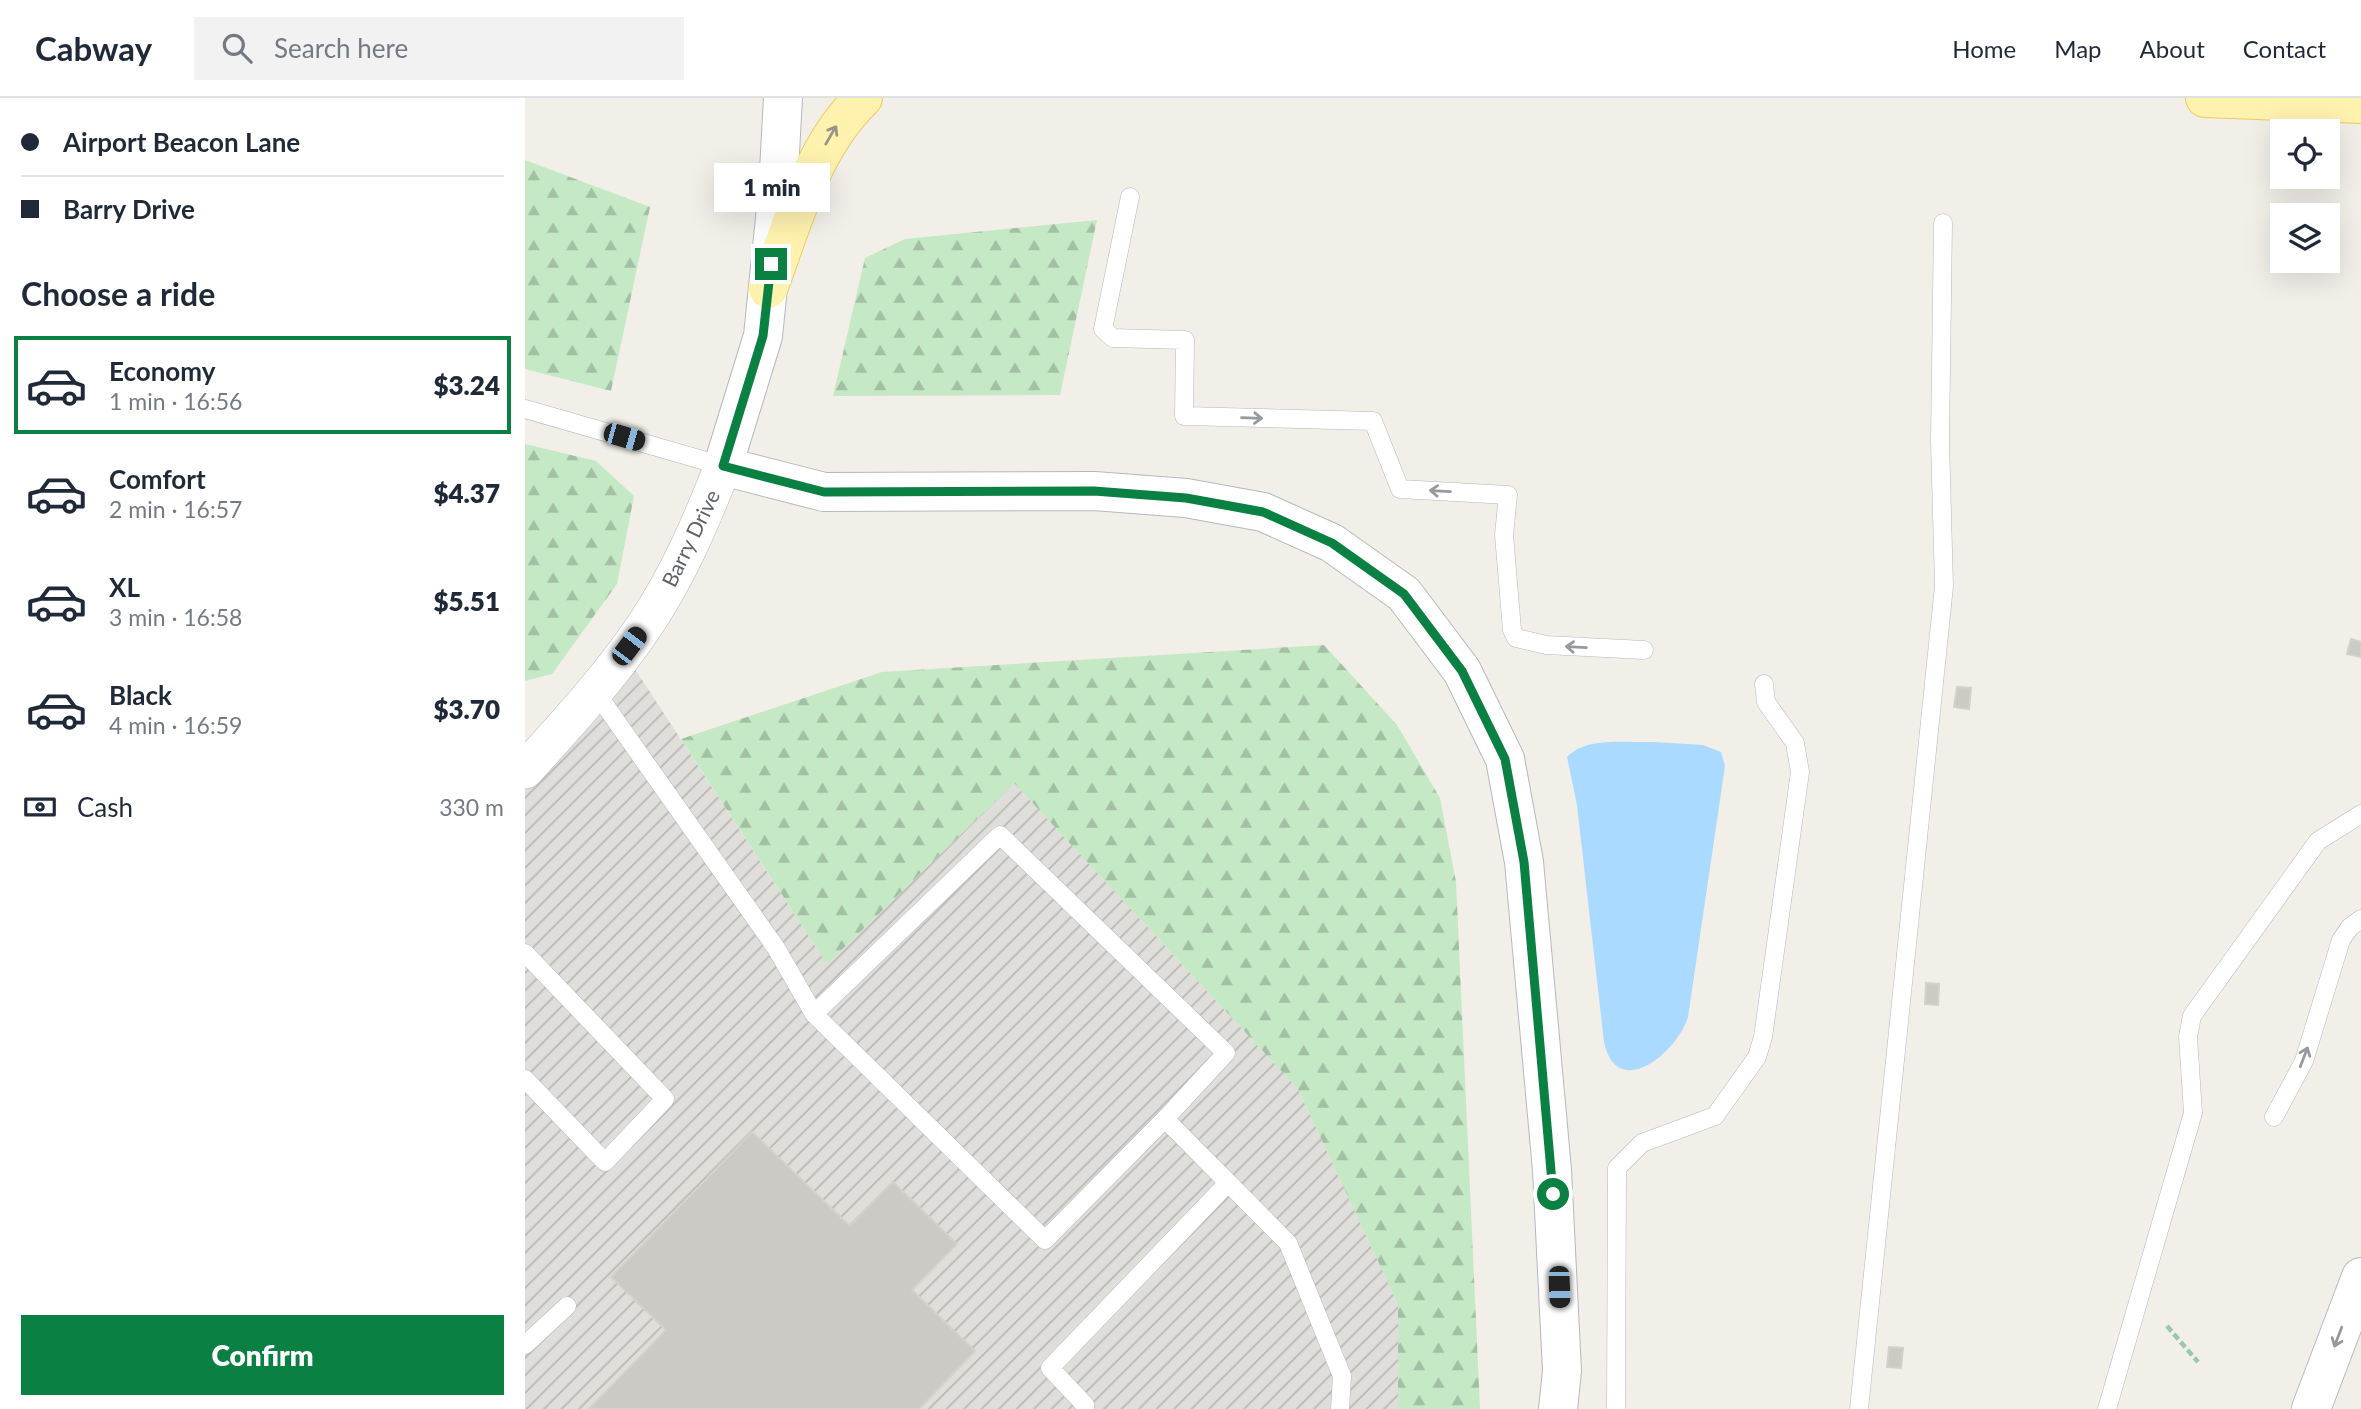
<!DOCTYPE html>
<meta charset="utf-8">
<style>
:root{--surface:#fff;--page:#f2f2f3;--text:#1f2937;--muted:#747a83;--line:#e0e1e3;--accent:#0b8043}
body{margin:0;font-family:Lato,sans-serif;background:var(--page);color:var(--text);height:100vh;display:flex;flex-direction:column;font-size:26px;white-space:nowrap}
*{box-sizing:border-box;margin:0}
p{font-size:23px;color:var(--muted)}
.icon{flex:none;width:38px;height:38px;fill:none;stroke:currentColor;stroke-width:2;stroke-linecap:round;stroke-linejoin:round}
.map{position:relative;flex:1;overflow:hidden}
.drawer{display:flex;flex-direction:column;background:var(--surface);width:525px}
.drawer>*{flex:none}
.banner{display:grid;align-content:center;height:154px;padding:0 21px;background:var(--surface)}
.fabs{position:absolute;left:1745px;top:21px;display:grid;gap:14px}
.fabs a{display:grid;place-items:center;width:70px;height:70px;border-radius:0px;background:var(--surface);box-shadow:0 7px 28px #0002;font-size:35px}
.end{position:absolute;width:32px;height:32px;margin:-16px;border:9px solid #0b8043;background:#fff;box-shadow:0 0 0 4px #fff}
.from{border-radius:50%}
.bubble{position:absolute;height:49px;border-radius:0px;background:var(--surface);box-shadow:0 7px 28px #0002;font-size:23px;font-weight:800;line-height:49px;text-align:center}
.car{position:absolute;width:21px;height:42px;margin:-21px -10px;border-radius:9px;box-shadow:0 0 5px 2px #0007;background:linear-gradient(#222 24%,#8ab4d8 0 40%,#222 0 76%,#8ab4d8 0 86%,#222 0)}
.banner b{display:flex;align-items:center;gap:24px;height:66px;font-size:26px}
.banner b+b{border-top:2px solid var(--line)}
.banner i{width:18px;height:18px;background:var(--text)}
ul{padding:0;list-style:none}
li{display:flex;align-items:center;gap:21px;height:98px;margin:0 14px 10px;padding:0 7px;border:4px solid transparent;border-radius:0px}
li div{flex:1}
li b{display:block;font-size:26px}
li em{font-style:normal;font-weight:800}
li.selected{border-color:var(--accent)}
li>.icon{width:63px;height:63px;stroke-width:1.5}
h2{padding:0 21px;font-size:32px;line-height:84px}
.pay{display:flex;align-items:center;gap:18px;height:77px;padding:0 21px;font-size:26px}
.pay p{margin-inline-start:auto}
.action{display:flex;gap:14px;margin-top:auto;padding:14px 21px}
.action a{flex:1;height:80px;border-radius:0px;background:var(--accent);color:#fff;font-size:28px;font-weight:800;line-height:80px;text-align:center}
header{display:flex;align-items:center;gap:42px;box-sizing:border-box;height:98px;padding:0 35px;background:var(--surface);border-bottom:2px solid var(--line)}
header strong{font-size:33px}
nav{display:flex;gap:38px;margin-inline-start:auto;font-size:24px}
.search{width:490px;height:63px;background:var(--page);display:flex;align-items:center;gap:18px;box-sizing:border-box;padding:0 24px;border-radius:0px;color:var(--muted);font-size:26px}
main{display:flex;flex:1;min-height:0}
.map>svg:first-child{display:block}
</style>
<header>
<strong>Cabway</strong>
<div class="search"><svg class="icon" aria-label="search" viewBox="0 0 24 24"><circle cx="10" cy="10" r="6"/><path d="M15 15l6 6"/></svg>Search here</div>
<nav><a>Home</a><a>Map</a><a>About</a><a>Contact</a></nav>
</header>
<main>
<section class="drawer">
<div class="banner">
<b><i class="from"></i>Airport Beacon Lane</b>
<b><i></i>Barry Drive</b>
</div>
<h2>Choose a ride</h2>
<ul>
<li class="selected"><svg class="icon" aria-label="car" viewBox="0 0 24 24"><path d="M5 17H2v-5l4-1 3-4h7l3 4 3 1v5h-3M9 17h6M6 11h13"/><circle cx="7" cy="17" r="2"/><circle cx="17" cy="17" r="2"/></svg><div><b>Economy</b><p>1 min · 16:56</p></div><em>$3.24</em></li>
<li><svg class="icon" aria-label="car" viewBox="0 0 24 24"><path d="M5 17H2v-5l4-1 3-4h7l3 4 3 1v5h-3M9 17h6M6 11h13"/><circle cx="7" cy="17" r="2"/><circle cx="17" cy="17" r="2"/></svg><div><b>Comfort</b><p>2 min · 16:57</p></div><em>$4.37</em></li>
<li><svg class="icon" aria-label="car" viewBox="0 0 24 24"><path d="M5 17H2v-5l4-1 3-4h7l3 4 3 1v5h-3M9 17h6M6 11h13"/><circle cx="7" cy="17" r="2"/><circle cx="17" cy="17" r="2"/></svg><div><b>XL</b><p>3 min · 16:58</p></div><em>$5.51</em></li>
<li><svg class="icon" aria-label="car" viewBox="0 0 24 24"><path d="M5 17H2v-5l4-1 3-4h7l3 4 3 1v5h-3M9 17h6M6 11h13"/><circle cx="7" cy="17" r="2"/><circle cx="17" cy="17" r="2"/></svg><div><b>Black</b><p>4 min · 16:59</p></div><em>$3.70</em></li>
</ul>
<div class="pay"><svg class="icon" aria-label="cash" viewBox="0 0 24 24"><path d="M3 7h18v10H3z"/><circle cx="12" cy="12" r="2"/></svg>Cash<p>330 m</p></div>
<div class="action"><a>Confirm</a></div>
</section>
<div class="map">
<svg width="1836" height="1311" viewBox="0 0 1836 1311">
<defs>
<pattern id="industrial-furrows" width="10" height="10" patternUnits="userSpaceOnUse" patternTransform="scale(1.75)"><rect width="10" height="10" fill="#e0deda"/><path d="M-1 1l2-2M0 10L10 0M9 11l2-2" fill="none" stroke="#b9b8b5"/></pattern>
<pattern id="forest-firs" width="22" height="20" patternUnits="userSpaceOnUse" patternTransform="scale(1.75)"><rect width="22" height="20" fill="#c5e8c5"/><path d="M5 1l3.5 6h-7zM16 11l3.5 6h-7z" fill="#a3c0a4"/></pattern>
</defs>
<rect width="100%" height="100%" fill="#f1efe8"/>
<path fill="url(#industrial-furrows)" d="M108,568L302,866L489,685L773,991L873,1206V1311H0V672Z"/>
<path fill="url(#forest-firs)" d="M0,62L125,109L86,293L0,271Z
M572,122L535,297L308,298L340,160L380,141Z
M0,346L71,363L109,398L92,486L27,576L0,583Z
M799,547L872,627L915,700L931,784L955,1311H873V1206L773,991L489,685L302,866L156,641L357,574Z"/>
<path fill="#aadaff" d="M1129,644L1178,647L1196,654L1200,668L1163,919C1152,955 1092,1004 1079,944L1052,707L1042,659C1061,638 1103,645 1129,644Z"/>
<path fill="#cccac5" stroke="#d6d1c6" stroke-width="2" d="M1826,541L1836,544V559L1822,556Z
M1432,589L1446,590L1444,611L1429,609Z
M1401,885L1414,886L1413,907L1400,906Z
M227,1034L325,1128L368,1084L432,1146L387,1192L450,1253L394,1311H64L141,1232L86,1179Z
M1364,1249L1378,1250L1376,1270L1362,1269Z"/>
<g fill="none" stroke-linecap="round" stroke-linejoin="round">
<g stroke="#b5b8bc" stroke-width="19">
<path id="service" d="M605,99L578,231L588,240L660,242L659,318L848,323L875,391L983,397L979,437L987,532L991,540L1021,547L1119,552
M0,311L198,368
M70,593L251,850L289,916L475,737L701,955L640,1021L763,1145L817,1278L815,1311
M0,855L140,1001L80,1064L0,981
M289,916L520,1142L640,1021
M1749,1019L1779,963L1816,842L1825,829L1836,821
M0,1247L42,1208
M560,1311V1307L525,1270L703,1085
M1091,1311L1092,1070L1117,1045L1190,1018L1232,959L1238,939L1275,674L1270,645L1241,604L1239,586
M1334,1311L1419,488L1415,343L1418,125
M1582,1311L1668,1015L1663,939L1667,918L1793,743L1836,716"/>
</g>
<g stroke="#b5b8bc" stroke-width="38">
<path id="minor" d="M0,672C42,626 85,579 120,527C153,478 177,422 198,368"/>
</g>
<g stroke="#b5b8bc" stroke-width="40">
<path id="tertiary" d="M258,0L253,91L238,238L198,368L299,394L569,393L661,400L738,414L807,445L879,496L937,573L980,661L999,764L1027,1072L1037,1273L1033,1311"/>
</g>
<g stroke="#b6babf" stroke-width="40">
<path id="secondary" d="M1786,1311L1836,1179"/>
</g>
<g stroke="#f2c960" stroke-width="40">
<path id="primary" d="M1680,0L1836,6
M243,191C268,125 286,50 338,0"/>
</g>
<path stroke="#9cc7a9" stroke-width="4.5" stroke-dasharray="7 3.5" stroke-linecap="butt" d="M1642,1228L1673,1264"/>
<use href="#service" stroke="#fff" stroke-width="18"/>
<use href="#minor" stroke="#fff" stroke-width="37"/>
<use href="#tertiary" stroke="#fff" stroke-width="38"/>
<use href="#secondary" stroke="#fff" stroke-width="38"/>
<use href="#primary" stroke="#fff2af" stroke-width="38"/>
</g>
<defs><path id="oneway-shaft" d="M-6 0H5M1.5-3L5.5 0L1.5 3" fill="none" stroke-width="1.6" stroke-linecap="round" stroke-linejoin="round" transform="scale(1.75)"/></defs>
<use stroke="#979581" href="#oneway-shaft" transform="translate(306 37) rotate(-60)"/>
<g stroke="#979a9d">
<use href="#oneway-shaft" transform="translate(727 320) rotate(2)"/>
<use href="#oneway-shaft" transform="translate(915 393) rotate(-177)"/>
<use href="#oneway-shaft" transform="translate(1051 549) rotate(-177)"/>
<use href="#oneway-shaft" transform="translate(1779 959) rotate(-69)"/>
<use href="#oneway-shaft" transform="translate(1813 1239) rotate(111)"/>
</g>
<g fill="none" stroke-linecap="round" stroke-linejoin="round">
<path stroke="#0b8043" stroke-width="9" d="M246,166L238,238L198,368L299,394L569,393L661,400L738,414L807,445L879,496L937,573L980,661L999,764L1028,1096"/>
</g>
<g text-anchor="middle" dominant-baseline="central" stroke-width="5" stroke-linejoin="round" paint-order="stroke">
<g font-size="21" fill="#5f6368" stroke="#fff">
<text transform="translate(165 440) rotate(-64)">Barry Drive</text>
</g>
</g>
</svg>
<div class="fabs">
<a><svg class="icon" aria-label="locate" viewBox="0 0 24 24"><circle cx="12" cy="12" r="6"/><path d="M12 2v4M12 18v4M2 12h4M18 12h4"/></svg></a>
<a><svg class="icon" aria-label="layers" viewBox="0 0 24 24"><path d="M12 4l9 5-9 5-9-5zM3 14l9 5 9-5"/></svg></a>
</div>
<i class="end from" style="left:1028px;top:1096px"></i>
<i class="end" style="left:246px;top:166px"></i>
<div class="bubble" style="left:189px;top:65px;width:116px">1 min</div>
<i class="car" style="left:99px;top:339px;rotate:106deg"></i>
<i class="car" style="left:104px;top:548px;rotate:37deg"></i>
<i class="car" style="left:1034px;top:1189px;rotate:178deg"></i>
</div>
</main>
